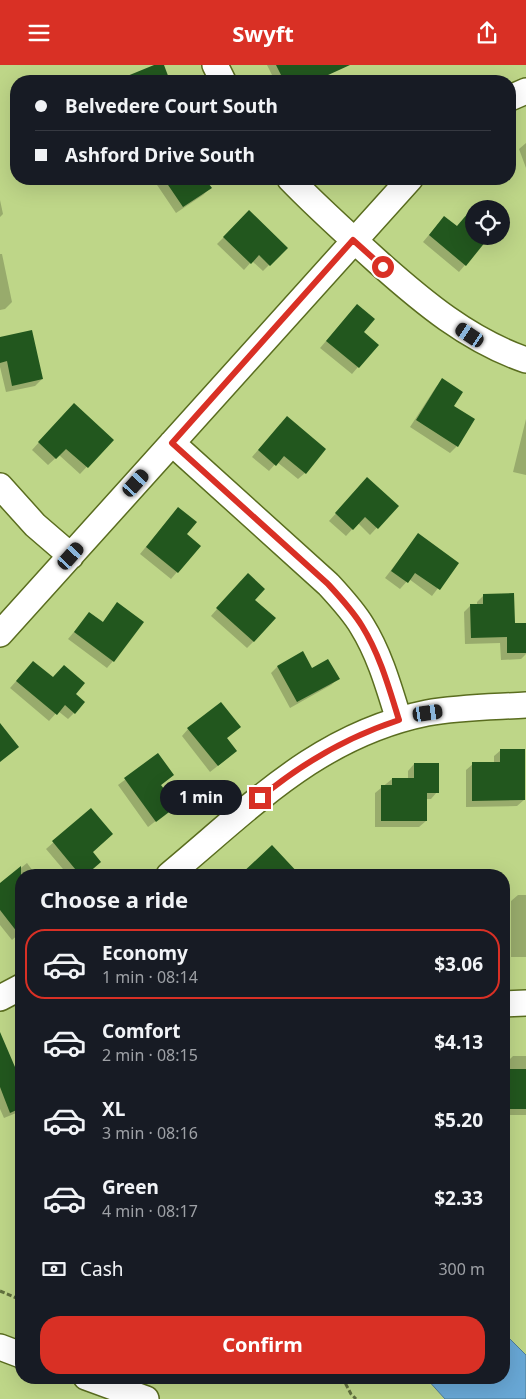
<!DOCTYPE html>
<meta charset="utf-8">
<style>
:root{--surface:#171b24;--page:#20242c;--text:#f1f3f6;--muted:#9ea1a6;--line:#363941;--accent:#d93025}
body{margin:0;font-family:"Noto Sans",sans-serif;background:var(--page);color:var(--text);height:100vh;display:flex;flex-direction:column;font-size:19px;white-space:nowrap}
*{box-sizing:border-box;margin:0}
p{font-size:16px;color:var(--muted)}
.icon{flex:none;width:28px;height:28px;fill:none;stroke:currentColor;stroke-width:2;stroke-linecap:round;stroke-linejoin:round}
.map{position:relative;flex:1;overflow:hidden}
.details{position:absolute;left:15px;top:804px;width:495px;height:515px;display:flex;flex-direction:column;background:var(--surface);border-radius:20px;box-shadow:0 5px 20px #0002}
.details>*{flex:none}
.banner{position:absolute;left:10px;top:10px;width:506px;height:110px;border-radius:20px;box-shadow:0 5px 20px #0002;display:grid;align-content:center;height:110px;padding:0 25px;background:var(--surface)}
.buttons{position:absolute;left:465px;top:135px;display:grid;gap:10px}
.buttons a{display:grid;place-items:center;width:45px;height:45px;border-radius:50%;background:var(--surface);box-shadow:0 5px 20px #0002;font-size:25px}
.end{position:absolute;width:22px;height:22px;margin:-11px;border:6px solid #d93025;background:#fff;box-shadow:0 0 0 2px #fff}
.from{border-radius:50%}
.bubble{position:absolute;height:35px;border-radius:18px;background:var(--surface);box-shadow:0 5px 20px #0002;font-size:16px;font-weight:700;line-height:35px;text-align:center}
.car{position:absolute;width:15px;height:30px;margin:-15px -8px;border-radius:6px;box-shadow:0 0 4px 1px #0007;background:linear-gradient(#222 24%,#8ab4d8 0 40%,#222 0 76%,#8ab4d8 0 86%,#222 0)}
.banner b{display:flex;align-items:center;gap:18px;height:48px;font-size:19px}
.banner b+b{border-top:1px solid var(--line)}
.banner i{width:12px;height:12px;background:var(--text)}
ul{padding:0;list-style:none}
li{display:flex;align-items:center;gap:15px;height:70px;margin:0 10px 8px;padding:0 15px;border:2px solid transparent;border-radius:20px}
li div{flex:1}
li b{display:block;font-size:19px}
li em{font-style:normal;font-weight:700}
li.selected{border-color:var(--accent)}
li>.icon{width:45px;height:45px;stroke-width:1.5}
h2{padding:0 25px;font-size:22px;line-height:60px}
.pay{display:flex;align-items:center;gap:12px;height:55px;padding:0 25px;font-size:19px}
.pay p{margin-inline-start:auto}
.action{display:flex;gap:10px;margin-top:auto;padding:10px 25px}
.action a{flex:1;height:58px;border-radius:20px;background:var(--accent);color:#fff;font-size:20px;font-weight:700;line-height:58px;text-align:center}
header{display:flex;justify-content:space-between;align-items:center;height:65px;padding:0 25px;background:var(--accent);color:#fff;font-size:22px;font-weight:700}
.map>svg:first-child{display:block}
</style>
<header><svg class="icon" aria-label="menu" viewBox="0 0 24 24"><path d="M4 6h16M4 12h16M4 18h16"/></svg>Swyft<svg class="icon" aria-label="share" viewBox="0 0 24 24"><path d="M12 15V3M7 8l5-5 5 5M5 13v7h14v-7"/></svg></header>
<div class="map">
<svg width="526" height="1334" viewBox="0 0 526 1334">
<rect width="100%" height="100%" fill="#bed688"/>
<path fill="#68a7d5" stroke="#4f7d95" d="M504,1268L526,1290V1334H445L426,1313L504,1312Z"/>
<path fill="#0003" d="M267,0H324L328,9L320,16H275Z
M526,78V103L519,84Z
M153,114H204L210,123L203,130L176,148Z
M0,135L3,149L0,152Z
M474,144L465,200L459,207L423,177L438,159L457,162Z
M249,147L286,183L263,206L252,196L244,205L217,179Z
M0,189H2L12,237L5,244L0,245Z
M351,247L362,268L377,280L352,309L320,283Z
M0,273L42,314L35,321L6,327L0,302Z
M442,315L453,342L457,381L450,388L410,362L436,322Z
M67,346L112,375L80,409L59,390L48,400L32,385Z
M526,354V410L513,407Z
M280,359L305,408L298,414L277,397L269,406L252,392Z
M361,421L397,441L370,470L358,458L346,471L329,456Z
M172,450L185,470L177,507L171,514L140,489Z
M418,470L457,498L432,531L409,514L400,524L385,513Z
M241,516L254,535V576L247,583L211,551Z
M484,530L514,559H526V589L521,594L501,595L500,578L465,579L464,547L470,541H477V537Z
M117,539L113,596L107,603L68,574L89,549L102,558Z
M277,602L312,605L338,614L331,620L290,643L271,608Z
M27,604L74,629V648L68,654L58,646L49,656L10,623Z
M240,662L226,674L229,692L210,707L182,671L188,664Z
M501,685L524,735L517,741L466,742V705L473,699L494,698V691Z
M158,690L173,710L160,721L175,741L148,762L118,720Z
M414,699L437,727L431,734H426V756L419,762H375V728L392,714H408V706Z
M91,744L85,810H68L46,784Z
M27,798L36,810H21V867L12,875L0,860V820Z
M518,830H526V892H511V836Z
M0,991L14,1004L21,1001V1046L4,1053L0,1044Z
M513,991H526V1050H504V1005H507V997Z"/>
<path fill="#22571e" d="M154,0H164L170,16H115Z
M276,0H350L315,16H284Z
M164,114H205L212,123L183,142Z
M474,141L476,144H474V171H490L466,201L429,170L444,151L457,161Z
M249,145L288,183L270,201L259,190L251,199L223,172Z
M357,239L375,254L364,267L379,280L359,303L326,276Z
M32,265L43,314L12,321L7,296L0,298V272Z
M442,313L463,327L454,341L475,354L458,382L416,355Z
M74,338L114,375L88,403L66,384L56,394L38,377Z
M287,351L326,384L306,409L284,391L276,401L258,385Z
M367,412L399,441L378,464L365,452L353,465L335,448Z
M178,442L197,457L187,469L201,481L178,508L146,482Z
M418,468L459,498L440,525L415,508L408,518L391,506Z
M248,508L265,524L255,535L276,553L254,577L216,543Z
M514,528L515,558H526V588H507V572L471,573L470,539H483V529Z
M117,537L144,557L114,597L74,567L89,547L103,557Z
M303,586L312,603L328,594L340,614L297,637L277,601Z
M33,596L53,612L64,600L85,618L76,629L85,637L75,649L65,640L57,650L16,616Z
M221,637L241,662L227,673L237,686L218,701L187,663Z
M0,658L19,682L0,697Z
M500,684H525V735L472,736V697H500Z
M158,688L174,710L161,720L177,741L156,757L124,713Z
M414,698H439V728H427V756H381V720H392V713H414Z
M91,743L113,769L93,787L101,797L86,810H80L52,776Z
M272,780L300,810H240Z
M21,801V872L0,845V818Z
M0,967L15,1002L21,999V1043L10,1048L0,1022Z
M504,1004H526V1044H504Z"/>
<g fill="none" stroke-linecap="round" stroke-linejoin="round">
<g stroke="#5a6d1f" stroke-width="28">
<path id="minor" d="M215,0L223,16
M510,33L526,26
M290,114C318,143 348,170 378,197C423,237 468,275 526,295
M172,378L328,519C340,532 353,546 362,561C380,590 389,623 399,655
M0,421L35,460L71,491
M0,569L410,114
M169,810C251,742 318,670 427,648C460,642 493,642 526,640
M0,933L21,922
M504,939L526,938
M0,1282L21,1290
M86,1312L146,1334"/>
</g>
<path stroke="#61703e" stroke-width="3" stroke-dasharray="5 2.5" stroke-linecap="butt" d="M0,1226L21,1235
M342,1312L351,1329L356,1334"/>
<use href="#minor" stroke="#fff" stroke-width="25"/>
</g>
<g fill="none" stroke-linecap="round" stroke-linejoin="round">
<path stroke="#d93025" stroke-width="6" d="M260,733C302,698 347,672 399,655C389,623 380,590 362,561C353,546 340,532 328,519L172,378L353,175L383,202"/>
</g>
</svg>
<div class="buttons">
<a><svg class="icon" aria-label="locate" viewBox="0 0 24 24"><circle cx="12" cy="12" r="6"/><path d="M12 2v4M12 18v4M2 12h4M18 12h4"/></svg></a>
</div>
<i class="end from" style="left:383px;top:202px"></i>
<i class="end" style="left:260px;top:733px"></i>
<div class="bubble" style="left:160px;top:715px;width:82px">1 min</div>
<i class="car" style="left:470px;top:270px;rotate:304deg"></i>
<i class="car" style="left:136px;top:418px;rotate:42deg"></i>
<i class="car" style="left:71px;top:491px;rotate:42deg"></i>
<i class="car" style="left:428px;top:648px;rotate:82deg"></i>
<div class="banner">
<b><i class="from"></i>Belvedere Court South</b>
<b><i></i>Ashford Drive South</b>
</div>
<section class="details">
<h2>Choose a ride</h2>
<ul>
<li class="selected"><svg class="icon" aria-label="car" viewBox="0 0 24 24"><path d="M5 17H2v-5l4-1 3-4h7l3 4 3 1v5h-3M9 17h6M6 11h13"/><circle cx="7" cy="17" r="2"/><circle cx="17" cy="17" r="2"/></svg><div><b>Economy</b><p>1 min · 08:14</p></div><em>$3.06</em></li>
<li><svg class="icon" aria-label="car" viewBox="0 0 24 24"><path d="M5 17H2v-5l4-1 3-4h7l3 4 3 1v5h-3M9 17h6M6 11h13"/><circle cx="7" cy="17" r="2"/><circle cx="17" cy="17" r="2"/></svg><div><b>Comfort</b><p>2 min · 08:15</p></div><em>$4.13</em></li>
<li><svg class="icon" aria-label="car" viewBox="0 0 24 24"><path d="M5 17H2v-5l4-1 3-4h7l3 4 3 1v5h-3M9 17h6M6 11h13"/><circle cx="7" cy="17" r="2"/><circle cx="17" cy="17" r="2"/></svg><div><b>XL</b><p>3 min · 08:16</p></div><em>$5.20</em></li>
<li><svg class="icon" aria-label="car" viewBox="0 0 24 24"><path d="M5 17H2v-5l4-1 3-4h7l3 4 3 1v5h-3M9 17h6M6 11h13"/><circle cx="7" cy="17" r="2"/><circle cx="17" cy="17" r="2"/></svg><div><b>Green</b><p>4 min · 08:17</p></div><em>$2.33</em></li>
</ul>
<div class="pay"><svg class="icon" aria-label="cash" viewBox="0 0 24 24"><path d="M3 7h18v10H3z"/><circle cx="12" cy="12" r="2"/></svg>Cash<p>300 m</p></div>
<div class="action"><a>Confirm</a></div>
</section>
</div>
